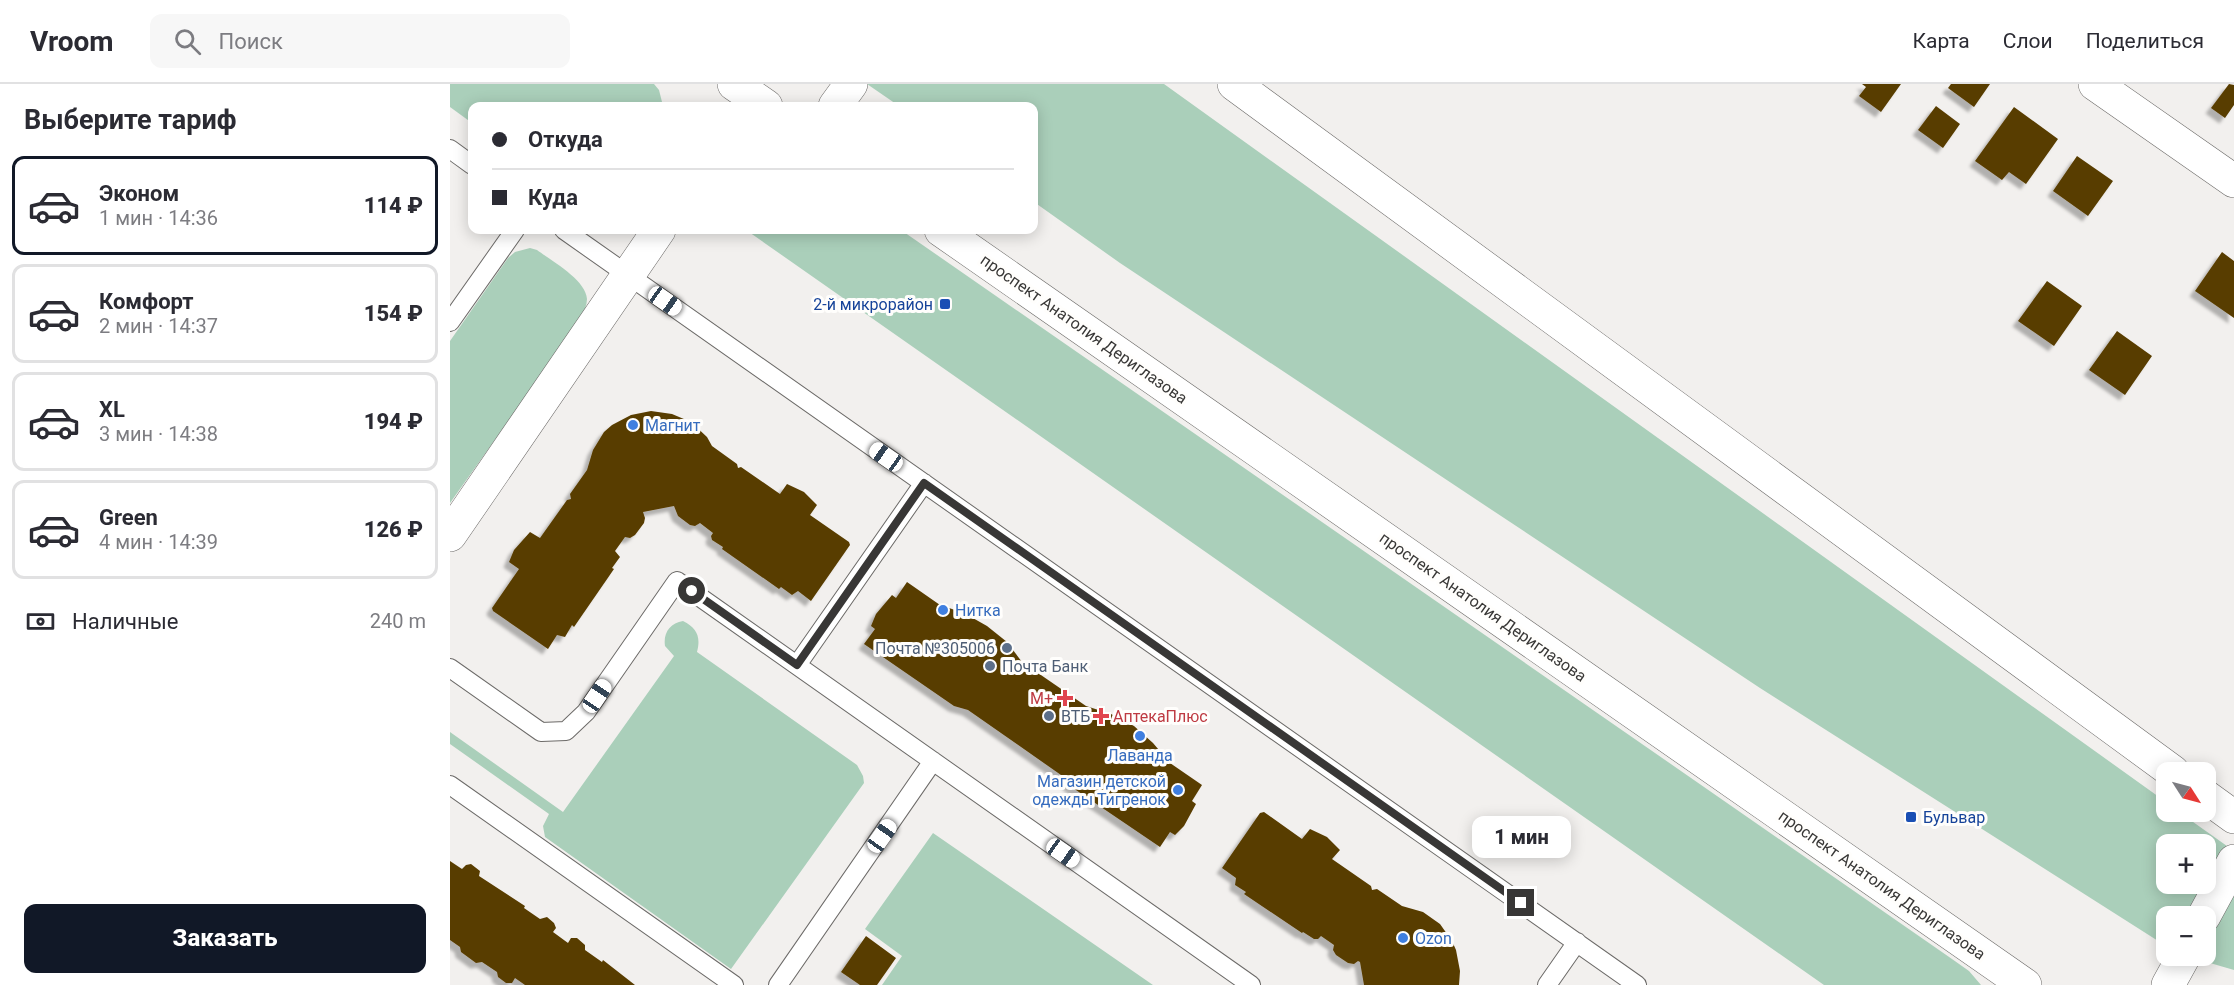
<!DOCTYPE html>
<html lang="ru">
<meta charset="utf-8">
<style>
:root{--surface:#fff;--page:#f7f7f7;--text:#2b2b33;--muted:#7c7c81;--line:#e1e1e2;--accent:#111827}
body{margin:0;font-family:Roboto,sans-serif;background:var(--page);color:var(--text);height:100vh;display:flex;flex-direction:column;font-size:22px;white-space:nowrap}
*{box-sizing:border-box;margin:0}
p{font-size:20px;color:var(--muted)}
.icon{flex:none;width:33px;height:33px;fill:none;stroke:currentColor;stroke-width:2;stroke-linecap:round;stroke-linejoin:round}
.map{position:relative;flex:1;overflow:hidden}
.panel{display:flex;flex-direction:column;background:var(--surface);width:450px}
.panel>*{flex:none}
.guide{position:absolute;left:18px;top:18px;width:570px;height:132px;border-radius:12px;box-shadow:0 3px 15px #0003;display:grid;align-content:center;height:132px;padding:0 24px;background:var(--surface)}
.needle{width:39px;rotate:126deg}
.fabs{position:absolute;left:1706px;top:678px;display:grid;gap:12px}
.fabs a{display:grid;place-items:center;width:60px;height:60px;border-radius:12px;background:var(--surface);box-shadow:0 3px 15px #0003;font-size:30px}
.end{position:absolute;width:27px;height:27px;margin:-14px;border:8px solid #383736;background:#fff;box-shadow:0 0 0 3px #fff}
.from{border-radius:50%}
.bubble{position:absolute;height:42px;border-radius:12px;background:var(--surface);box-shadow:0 3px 15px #0003;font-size:20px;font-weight:800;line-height:42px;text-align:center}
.car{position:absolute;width:18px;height:36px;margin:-18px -9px;border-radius:8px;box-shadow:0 0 4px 2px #0007;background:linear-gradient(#fff 24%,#345 0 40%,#fff 0 76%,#345 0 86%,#fff 0)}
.guide b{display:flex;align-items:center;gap:21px;height:57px;font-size:22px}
.guide b+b{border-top:2px solid var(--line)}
.guide i{width:15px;height:15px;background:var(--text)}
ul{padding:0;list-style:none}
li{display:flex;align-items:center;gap:18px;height:99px;margin:0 12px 9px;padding:0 12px;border:3px solid var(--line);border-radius:12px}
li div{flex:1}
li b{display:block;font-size:22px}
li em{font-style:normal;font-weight:800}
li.on{border-color:var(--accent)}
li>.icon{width:54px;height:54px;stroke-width:1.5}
h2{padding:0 24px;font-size:27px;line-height:72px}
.pay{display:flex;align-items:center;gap:15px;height:66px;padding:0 24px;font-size:22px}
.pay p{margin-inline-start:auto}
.cta{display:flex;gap:12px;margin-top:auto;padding:12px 24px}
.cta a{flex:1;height:69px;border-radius:12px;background:var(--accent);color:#fff;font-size:24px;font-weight:800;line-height:69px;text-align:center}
header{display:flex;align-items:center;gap:36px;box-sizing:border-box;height:84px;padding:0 30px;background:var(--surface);border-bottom:2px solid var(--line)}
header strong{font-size:28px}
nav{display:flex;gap:33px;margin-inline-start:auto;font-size:21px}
.search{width:420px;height:54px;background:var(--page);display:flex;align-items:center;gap:15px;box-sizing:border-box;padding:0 21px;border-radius:12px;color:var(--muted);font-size:22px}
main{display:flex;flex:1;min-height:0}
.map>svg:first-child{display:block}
</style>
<header>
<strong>Vroom</strong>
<div class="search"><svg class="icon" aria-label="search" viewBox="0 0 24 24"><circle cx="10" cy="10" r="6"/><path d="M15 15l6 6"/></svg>Поиск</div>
<nav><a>Карта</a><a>Слои</a><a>Поделиться</a></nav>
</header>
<main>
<section class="panel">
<h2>Выберите тариф</h2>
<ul>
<li class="on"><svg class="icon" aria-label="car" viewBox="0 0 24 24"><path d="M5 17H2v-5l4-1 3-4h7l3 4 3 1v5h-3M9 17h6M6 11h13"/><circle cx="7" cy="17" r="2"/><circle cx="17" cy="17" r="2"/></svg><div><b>Эконом</b><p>1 мин · 14:36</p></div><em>114 ₽</em></li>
<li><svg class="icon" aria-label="car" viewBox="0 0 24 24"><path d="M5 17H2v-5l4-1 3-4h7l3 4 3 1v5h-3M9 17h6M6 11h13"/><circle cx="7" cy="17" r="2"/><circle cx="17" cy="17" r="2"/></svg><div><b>Комфорт</b><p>2 мин · 14:37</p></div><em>154 ₽</em></li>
<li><svg class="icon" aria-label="car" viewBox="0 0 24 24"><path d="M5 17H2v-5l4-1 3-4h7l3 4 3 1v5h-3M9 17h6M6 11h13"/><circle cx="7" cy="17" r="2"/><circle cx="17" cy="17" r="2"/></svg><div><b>XL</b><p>3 мин · 14:38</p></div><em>194 ₽</em></li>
<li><svg class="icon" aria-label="car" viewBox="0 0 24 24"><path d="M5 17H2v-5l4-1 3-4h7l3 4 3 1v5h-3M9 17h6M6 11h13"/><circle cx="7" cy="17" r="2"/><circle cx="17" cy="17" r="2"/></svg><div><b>Green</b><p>4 мин · 14:39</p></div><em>126 ₽</em></li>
</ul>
<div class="pay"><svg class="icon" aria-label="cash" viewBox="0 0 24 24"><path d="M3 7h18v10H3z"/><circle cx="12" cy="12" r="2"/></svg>Наличные<p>240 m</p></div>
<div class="cta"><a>Заказать</a></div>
</section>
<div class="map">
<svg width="1784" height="901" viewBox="0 0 1784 901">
<defs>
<filter id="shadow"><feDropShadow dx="-5.5" dy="5.5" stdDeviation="1.5" flood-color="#0004"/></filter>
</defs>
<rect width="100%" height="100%" fill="#f2f0ee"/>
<path fill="#aacfba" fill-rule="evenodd" d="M0,0H204L209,6L213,22H22V39L0,23Z
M417,0H714L1716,718V728H1729L1784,767V886L1736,872H1755V832H1716V862L1310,604L670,179L584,118V22H449ZM1716,760H1755V800H1716Z
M296,146H451L1502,875L1519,887L1531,901H1374Z
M80,164L87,166C102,177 136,196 137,215C137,221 134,227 132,233L0,419V257L58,174L65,168Z
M233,537C247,544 251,553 247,568L407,681L413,692L414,699L281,885L95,753L93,742L99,730L0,660V648L113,728L224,572L215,562C213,549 220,539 233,537Z
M483,749L703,901H432L452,872L415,845Z"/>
<path fill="#593d01" filter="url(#shadow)" d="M1412,0H1451L1431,28L1409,12L1416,3Z
M1501,0H1540L1524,23L1498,4Z
M1779,0L1784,1V21L1775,34L1761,24Z
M1486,22L1510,40L1493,64L1468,46Z
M1564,23L1608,55L1576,100L1559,88L1552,96L1525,77Z
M1627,72L1663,97L1638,132L1603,107Z
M1772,168L1784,177V234L1745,207Z
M1597,197L1632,222L1604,262L1568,237Z
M1667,247L1702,272L1675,311L1639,286Z
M201,327L222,330L241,338L257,353L262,362L287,380L288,384L291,383L330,410L337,400L354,408L367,421L360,431L399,458L400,461L361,517L348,507L342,511L331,503L329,505L272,465L273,463L262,456L261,452L263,449L250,439L245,442L240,441L228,432L224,422L193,428L195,434L194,439L185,451L180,454L175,453L165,467L170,473L162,484L164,485L124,543L122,541L115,553L107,551L98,565L43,527L42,524L69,485L59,478L64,466L80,448L90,454L117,416L121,415L120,410L137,386L143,366L154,348L162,341L181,331Z
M457,498L490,521L514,529L537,542L557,558L572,578L636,622L661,630L684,642L703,659L720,679L752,701L742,717L746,720L734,742L725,751L720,748L710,763L620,702L611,691L518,626L504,622L414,560L425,545L421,542L426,530L442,511L446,514Z
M814,728L852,755L860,745L877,753L890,766L882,775L921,802L922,806L927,805L952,822L973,828L990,840L1002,857L1006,866L1010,887L1009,901H914L910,878L908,877L904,880L898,879L886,871L883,866L884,861L871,852L868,855H864L853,848L852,849L794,810L796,808L785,801L786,794L772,784L810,729Z
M0,777L12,785L16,781L21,780L30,787L29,792L75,822L74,824L90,835L97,833L104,839L106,844L103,848L118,859L121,854H127L135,861V866L152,878L153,876L185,901H75L65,894L62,899H56L48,893L47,888L32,878L26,879L11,868L10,863L0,856Z
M416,852L446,874L427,901H410L391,888Z"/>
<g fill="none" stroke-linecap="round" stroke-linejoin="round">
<g stroke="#6c6a68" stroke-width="20">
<path id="lane" d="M0,65L22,81
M114,146L1187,901
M0,238L65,146
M347,581L474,399
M0,584L91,648L116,647L136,628L227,497L801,901
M0,701L284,901
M328,901L483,677
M1097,901L1127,858"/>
</g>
<g stroke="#6c6a68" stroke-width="34">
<path id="street" d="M784,0L1723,688
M1645,0L1784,97
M385,22L401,0
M0,451L209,146
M1755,712L1784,733
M1754,832L1784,777
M1718,901L1734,872"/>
</g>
<g stroke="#6c6a68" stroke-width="34">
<path id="secondary" d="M284,0L316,22
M491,146L1575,901"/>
</g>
<use href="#lane" stroke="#fff" stroke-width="18"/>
<use href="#street" stroke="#fff" stroke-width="33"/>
<use href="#secondary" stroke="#fff" stroke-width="33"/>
</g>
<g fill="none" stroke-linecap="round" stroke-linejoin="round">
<path stroke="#383736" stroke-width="8" d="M242,507L347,581L474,399L1071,819"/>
</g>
<g fill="#1a4fb4" stroke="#fffefc" stroke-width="2">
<rect x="489" y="214" width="12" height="12" rx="3"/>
<rect x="1455" y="727" width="12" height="12" rx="3"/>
</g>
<g fill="#3f7fe0" stroke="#fffefc" stroke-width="2">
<circle cx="183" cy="341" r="6"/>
<circle cx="493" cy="526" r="6"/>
<circle cx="690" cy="652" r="6"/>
<circle cx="728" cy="706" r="6"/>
<circle cx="953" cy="854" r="6"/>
</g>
<g fill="#5c6f8a" stroke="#fffefc" stroke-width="2">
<circle cx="557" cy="564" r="6"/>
<circle cx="540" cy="582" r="6"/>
<circle cx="599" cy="632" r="6"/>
</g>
<g fill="#e0444e" stroke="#fffefc" stroke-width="2">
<path d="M612 605h6v6h6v6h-6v6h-6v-6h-6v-6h6z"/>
<path d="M648 623h6v6h6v6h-6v6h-6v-6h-6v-6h6z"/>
</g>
<g text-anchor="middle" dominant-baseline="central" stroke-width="6" stroke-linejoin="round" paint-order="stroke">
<g font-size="16" fill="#164399" stroke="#fffefc" text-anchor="end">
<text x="483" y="220">2-й микрорайон</text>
<text x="1473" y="733" text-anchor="start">Бульвар</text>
</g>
<g font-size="16" fill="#383736" stroke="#fffefc">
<text transform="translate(634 245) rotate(35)">проспект Анатолия Дериглазова</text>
<text transform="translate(1033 523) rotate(35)">проспект Анатолия Дериглазова</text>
<text transform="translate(1432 801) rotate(35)">проспект Анатолия Дериглазова</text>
</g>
<g font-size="16" fill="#366cbe" stroke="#fffefc" text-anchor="start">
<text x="195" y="341">Магнит</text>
<text x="505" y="526">Нитка</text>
<text x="690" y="671" text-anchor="middle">Лаванда</text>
<text x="716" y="697" text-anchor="end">Магазин детской<tspan x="716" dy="18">одежды Тигренок</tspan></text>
<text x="965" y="854">Ozon</text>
</g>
<g font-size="16" fill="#4e5e75" stroke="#fffefc" text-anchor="start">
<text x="545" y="564" text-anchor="end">Почта №305006</text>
<text x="552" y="582">Почта Банк</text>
<text x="611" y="632">ВТБ</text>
</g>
<g font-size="16" fill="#be3a42" stroke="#fffefc" text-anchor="end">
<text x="603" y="614">М+</text>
<text x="663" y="632" text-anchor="start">АптекаПлюс</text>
</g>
</g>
</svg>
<div class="fabs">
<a><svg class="needle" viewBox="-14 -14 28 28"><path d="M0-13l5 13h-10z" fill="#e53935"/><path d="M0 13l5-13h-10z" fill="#7c7c81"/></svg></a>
<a>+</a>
<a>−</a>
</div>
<i class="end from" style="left:242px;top:507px"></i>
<i class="end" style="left:1071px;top:819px"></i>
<div class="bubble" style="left:1022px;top:732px;width:99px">1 мин</div>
<i class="car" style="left:215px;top:217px;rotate:125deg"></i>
<i class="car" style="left:436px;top:373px;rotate:305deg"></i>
<i class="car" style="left:147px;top:612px;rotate:34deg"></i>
<i class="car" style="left:432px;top:752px;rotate:35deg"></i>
<i class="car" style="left:613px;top:769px;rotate:125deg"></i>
<div class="guide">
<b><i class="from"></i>Откуда</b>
<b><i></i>Куда</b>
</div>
</div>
</main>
